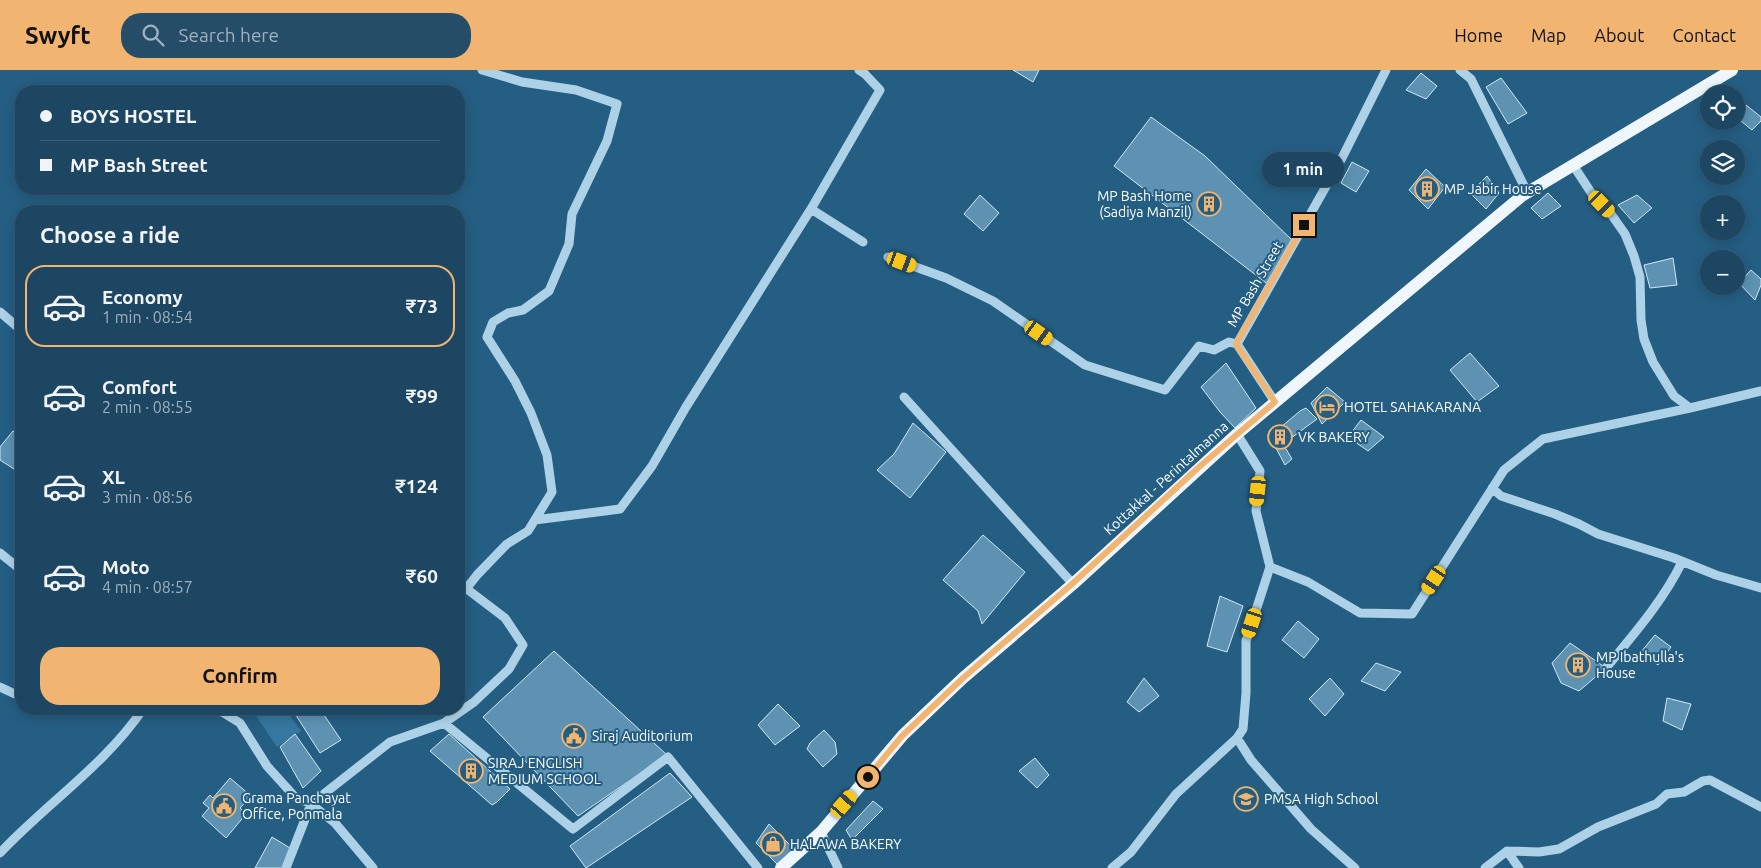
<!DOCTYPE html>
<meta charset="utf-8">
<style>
:root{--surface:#1c4662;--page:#254d68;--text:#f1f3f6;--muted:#a0b1be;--line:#3a5e77;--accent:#f1b571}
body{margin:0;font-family:Ubuntu,sans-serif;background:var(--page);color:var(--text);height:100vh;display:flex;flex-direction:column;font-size:19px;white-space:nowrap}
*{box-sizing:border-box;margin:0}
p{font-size:16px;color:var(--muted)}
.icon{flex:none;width:28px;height:28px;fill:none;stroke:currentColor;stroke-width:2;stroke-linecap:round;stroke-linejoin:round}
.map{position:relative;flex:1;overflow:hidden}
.details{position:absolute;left:15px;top:135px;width:450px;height:510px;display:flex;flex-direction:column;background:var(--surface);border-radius:20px;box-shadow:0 2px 12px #0003,0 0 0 1px var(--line)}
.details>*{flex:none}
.banner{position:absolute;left:15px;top:15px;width:450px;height:110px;border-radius:20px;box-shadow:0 2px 12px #0003,0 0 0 1px var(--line);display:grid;align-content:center;height:110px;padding:0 25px;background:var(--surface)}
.controls{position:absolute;left:1700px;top:15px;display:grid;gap:10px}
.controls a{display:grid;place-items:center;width:45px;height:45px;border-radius:50%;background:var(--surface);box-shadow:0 2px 12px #0003,0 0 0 1px var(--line);font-size:25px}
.end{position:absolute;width:22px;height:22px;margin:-11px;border:6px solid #f1b571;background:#111;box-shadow:0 0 0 2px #111}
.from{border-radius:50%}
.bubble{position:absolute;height:35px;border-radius:18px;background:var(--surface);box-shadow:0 2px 12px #0003,0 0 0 1px var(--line);font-size:16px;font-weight:700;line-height:35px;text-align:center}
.car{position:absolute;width:15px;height:30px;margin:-15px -8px;border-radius:6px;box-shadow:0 0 4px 1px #0007;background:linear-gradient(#f5c518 24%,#345 0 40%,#f5c518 0 76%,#345 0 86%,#f5c518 0)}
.banner b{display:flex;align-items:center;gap:18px;height:48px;font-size:19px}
.banner b+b{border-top:1px solid var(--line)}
.banner i{width:12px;height:12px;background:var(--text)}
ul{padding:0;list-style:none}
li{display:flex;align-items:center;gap:15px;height:82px;margin:0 10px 8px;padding:0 15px;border:2px solid transparent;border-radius:20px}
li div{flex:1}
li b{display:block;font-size:19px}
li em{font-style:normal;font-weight:700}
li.selected{border-color:var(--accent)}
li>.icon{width:45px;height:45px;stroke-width:1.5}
h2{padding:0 25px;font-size:22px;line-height:60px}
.cta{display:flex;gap:10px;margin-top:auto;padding:10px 25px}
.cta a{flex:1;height:58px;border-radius:20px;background:var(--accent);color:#111;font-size:20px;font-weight:700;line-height:58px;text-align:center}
header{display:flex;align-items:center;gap:30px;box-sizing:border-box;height:70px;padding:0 25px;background:var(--accent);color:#111}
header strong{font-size:24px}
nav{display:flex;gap:28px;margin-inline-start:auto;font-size:18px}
.search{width:350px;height:45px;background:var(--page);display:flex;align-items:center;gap:12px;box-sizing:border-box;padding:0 18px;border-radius:20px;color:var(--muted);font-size:19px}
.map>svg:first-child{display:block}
</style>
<header>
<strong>Swyft</strong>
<div class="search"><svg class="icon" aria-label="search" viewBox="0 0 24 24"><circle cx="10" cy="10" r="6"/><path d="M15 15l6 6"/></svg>Search here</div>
<nav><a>Home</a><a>Map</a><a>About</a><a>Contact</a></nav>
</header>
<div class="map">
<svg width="1761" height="798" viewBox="0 0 1761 798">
<rect width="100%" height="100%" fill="#255e83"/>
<path fill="#35779e" d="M264,639H285L301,661L277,677L257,647Z"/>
<path fill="#5d92b2" stroke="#d0e8f6" d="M1013,0H1039L1033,12Z
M1421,3L1437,16L1426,29L1406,20Z
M1501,8L1527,43L1508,54L1486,17Z
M1746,35L1761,47V51L1752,60L1736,47Z
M1151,47L1205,86L1294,172L1270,216L1114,96Z
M1352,92L1369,101L1356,122L1341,113Z
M1426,99L1445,117L1428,139L1409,120Z
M1487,106L1499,123L1486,139L1470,123Z
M1548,123L1561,136L1542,149L1531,138Z
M980,125L999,143L983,161L964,144Z
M1637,125L1652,138L1634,153L1618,135Z
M1673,188L1677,215L1650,218L1644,195Z
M1751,200L1761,209V215L1755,230L1739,213Z
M1470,283L1499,316L1477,332L1450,300Z
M1226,293L1256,338L1235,358L1220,342L1201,317Z
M1327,317L1345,332L1322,354L1311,333Z
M1306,338L1317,349L1283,374L1292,389L1285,395L1277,380L1268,368L1300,341Z
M1361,350L1384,367L1368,381L1348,367Z
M913,353L946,382L910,428L877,400L894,384Z
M13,361L21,365V401H17L0,390V377Z
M983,465L1025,502L982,554L978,541L943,510Z
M1220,526L1243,536L1227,582L1207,576Z
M1298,551L1319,569L1304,588L1282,570Z
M1655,565L1671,577L1658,595L1641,582Z
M1570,573L1606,598L1579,621L1561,613L1552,593Z
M554,581L667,685L578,746L483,647Z
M1376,593L1401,602L1385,621L1361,611Z
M1144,608L1159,626L1139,642L1127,632Z
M1330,608L1344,624L1325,646L1309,629Z
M1667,628L1691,634L1682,660L1663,651Z
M778,634L800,656L775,675L758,655Z
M292,639H320L341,670L320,683Z
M824,660L835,672L837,684L823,697L807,679L810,673Z
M295,664L321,701L303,718L280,677Z
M449,664L510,719L497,732L492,735L430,681Z
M1035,688L1049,705L1037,718L1019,701Z
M670,703L692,727L586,798L570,776Z
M230,708L251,726L240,738L246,744L226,768L202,746L209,738L203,733L210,725L213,728Z
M873,731L883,739L852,770L846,760Z
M769,754L798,783L778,795L756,773Z
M272,767L290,778L283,798H255Z"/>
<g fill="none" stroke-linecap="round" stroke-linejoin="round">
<path stroke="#add2e7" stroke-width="9" d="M1460,0L1471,9L1527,122
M1573,95L1592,124L1611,144L1625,164L1634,186L1640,207L1641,250L1644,269L1653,292L1674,326L1690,338L1761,321
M811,139L863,172
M888,187L946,208L993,231L1085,295L1165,320L1199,276L1214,280L1229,272L1237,274
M0,242L21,260
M904,327L1073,514
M1275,332L1237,274L1342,88L1386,0
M1492,418L1501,426L1555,444L1579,454L1598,464L1674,488L1716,505L1761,518
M535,450L620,439L652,396L686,337L811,139L880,20L865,4L859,0
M0,483L21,500
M1270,497L1308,512L1360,543L1412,544L1504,400L1543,369L1690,338
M466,519L477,505L507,474L528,461L552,422L547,385L531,343L515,311L487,267L493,252L508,243L523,240L549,221L569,174L572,144L607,71L617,34L576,20L522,12L482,0
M1606,598C1634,564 1663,531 1682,492
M0,617L15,624L21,619
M217,639L240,653L267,696L295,727L311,734L335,753L373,798
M444,653L474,632L509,599L523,575L505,548L459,513
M1237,668L1251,690L1311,759L1355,798
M821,762L838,798
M1507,781L1519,798
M0,783C46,734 105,695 143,639
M286,798L311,734L390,672L444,653L573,759L668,687L758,798
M1112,798L1131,782L1176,724L1237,668L1243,659L1246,623V571L1270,497L1256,441L1260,401L1237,364
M1485,798L1507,781L1539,782L1559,779L1598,757L1656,734L1667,724L1684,722L1703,711L1710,710L1761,737"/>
<path stroke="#eff7fd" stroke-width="12" d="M781,798L821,762L903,665L963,608L1073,514L1237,364L1523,125L1732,0"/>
</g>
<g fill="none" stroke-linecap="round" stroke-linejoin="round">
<path stroke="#f1b571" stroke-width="6" d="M868,707L902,666L963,608L1072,514L1199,397L1275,332L1236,274L1304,155"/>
</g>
<defs>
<g id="building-ring" transform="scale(1.25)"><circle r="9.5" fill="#255e83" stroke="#f1b571" stroke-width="1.5"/><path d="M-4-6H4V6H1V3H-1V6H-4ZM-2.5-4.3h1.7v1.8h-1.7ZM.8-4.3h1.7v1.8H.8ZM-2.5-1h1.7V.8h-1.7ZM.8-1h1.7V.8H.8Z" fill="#f1b571"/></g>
<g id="hotel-ring" transform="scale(1.25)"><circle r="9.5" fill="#255e83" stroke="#f1b571" stroke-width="1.5"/><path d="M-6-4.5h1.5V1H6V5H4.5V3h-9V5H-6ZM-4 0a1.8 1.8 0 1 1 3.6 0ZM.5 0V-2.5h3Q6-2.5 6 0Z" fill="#f1b571"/></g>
<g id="civic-ring" transform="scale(1.25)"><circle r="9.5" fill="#255e83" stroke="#f1b571" stroke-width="1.5"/><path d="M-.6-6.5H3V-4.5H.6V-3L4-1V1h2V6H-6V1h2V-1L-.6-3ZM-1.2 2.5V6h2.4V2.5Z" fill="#f1b571"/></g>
<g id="school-ring" transform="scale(1.25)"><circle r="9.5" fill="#255e83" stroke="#f1b571" stroke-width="1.5"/><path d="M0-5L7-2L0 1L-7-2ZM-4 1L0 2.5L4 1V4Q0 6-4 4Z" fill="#f1b571"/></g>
<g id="shop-ring" transform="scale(1.25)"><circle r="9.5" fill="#255e83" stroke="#f1b571" stroke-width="1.5"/><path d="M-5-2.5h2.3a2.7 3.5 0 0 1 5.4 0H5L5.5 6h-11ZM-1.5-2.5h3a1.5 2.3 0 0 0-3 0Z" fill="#f1b571"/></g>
</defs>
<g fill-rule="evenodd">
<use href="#building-ring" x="1427" y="119"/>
<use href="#building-ring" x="1209" y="134"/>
<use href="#hotel-ring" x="1327" y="337"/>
<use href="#building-ring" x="1280" y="367"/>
<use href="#building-ring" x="1578" y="595"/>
<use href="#civic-ring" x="574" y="666"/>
<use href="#building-ring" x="471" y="701"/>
<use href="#school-ring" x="1246" y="729"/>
<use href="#civic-ring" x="224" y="736"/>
<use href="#shop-ring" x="773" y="774"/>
</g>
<g text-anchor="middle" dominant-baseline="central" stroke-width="4" stroke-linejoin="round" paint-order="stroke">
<g font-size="14" fill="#fff" stroke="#255e83" text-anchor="start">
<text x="1444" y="119">MP Jabir House</text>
<text x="1192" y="126" text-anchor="end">MP Bash Home<tspan x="1192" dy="16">(Sadiya Manzil)</tspan></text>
<text x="1344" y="337">HOTEL SAHAKARANA</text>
<text x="1298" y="367">VK BAKERY</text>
<text x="1596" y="587">MP Ibathulla's<tspan x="1596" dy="16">House</tspan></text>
<text x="592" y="666">Siraj Auditorium</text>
<text x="488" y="693">SIRAJ ENGLISH<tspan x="488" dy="16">MEDIUM SCHOOL</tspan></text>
<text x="242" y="728">Grama Panchayat<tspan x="242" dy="16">Office, Ponmala</tspan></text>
<text x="1264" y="729">PMSA High School</text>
<text x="790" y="774">HALAWA BAKERY</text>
</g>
<g font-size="14" fill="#fff" stroke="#255e83">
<text transform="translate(1255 214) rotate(-60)">MP Bash Street</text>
<text transform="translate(1166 408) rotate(-42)">Kottakkal - Perintalmanna</text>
</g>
</g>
</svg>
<div class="controls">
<a><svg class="icon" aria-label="locate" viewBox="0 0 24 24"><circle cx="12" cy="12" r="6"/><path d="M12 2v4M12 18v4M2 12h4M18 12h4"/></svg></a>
<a><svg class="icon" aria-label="layers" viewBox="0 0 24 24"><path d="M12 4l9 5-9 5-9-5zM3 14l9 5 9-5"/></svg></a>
<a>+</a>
<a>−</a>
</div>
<i class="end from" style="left:868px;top:707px"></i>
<i class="end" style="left:1304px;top:155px"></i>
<div class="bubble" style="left:1262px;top:82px;width:82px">1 min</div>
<i class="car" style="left:1602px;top:134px;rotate:136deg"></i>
<i class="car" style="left:902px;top:192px;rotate:110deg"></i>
<i class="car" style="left:1039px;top:263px;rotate:125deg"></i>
<i class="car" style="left:1258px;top:421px;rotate:186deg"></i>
<i class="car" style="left:1434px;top:510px;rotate:213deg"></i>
<i class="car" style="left:1252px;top:553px;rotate:198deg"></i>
<i class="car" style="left:844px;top:734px;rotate:41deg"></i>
<div class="banner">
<b><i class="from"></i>BOYS HOSTEL</b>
<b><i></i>MP Bash Street</b>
</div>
<section class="details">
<h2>Choose a ride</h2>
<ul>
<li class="selected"><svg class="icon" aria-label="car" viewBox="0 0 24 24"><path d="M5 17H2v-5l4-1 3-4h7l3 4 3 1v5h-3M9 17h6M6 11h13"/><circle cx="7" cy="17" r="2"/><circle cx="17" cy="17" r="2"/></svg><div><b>Economy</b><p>1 min · 08:54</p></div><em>₹73</em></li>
<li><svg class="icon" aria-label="car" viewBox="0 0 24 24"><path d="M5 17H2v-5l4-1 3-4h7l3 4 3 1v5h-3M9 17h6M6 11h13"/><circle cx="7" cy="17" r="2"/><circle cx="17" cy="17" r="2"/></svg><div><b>Comfort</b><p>2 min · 08:55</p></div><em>₹99</em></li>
<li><svg class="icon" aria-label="car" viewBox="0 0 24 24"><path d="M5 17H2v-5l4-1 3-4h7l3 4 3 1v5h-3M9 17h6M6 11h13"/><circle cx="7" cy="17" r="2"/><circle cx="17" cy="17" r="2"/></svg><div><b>XL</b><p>3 min · 08:56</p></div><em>₹124</em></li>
<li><svg class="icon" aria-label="car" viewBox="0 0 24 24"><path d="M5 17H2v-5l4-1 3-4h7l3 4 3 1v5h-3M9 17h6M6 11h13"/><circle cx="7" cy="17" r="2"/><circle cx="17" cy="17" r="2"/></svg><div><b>Moto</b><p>4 min · 08:57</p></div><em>₹60</em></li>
</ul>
<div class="cta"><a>Confirm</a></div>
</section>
</div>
